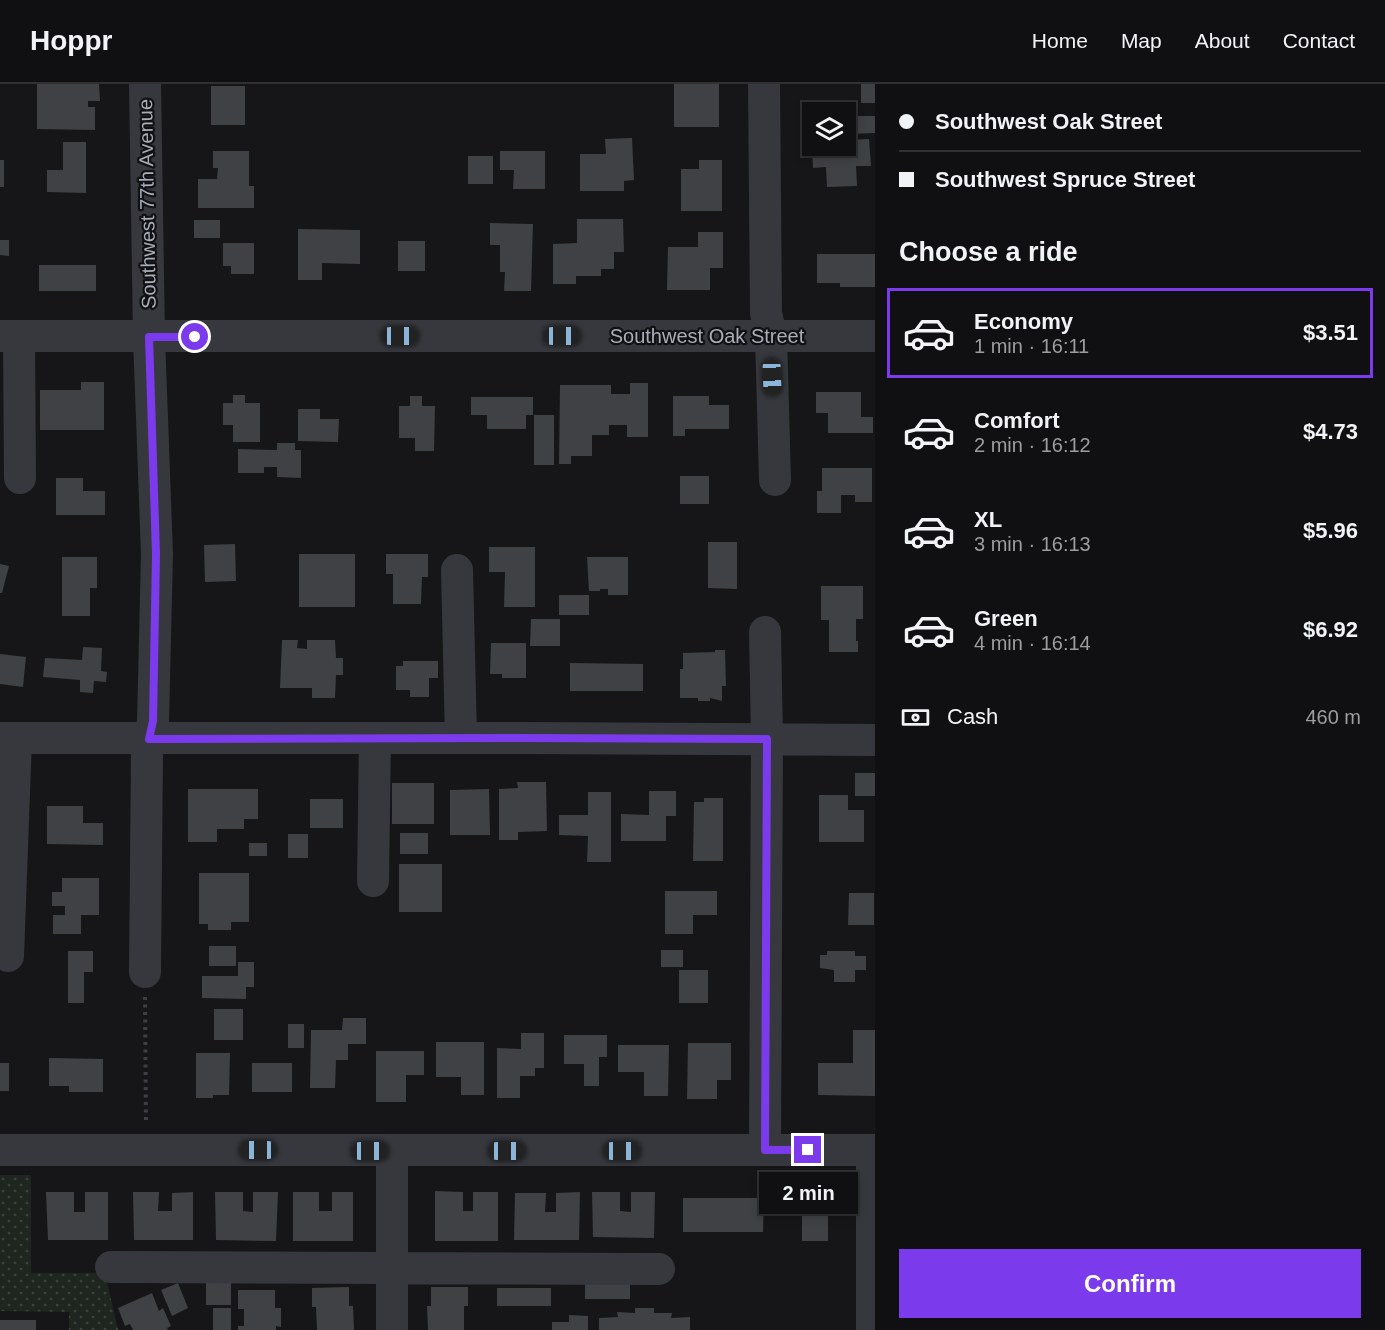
<!DOCTYPE html>
<meta charset="utf-8">
<style>
:root{--surface:#101012;--page:#1e1e20;--text:#f1f3f6;--muted:#9c9d9f;--line:#303032;--accent:#7c3aed}
body{margin:0;font-family:Helvetica,sans-serif;background:var(--page);color:var(--text);height:100vh;display:flex;flex-direction:column;font-size:22px;white-space:nowrap}
*{box-sizing:border-box;margin:0}
p{font-size:20px;color:var(--muted)}
.icon{flex:none;width:33px;height:33px;fill:none;stroke:currentColor;stroke-width:2;stroke-linecap:round;stroke-linejoin:round}
.map{position:relative;flex:1;overflow:hidden}
.drawer{display:flex;flex-direction:column;background:var(--surface);width:510px}
.drawer>*{flex:none}
.banner{display:grid;align-content:center;height:132px;padding:0 24px;background:var(--surface)}
.buttons{position:absolute;left:802px;top:18px;display:grid;gap:12px}
.buttons a{display:grid;place-items:center;width:54px;height:54px;border-radius:0px;background:var(--surface);box-shadow:0 3px 9px #0003,0 0 0 2px var(--line);font-size:30px}
.end{position:absolute;width:27px;height:27px;margin:-14px;border:8px solid #7c3aed;background:#fff;box-shadow:0 0 0 3px #fff}
.from{border-radius:50%}
.bubble{position:absolute;height:42px;border-radius:0px;background:var(--surface);box-shadow:0 3px 9px #0003,0 0 0 2px var(--line);font-size:20px;font-weight:700;line-height:42px;text-align:center}
.car{position:absolute;width:18px;height:36px;margin:-18px -9px;border-radius:8px;box-shadow:0 0 4px 2px #0007;background:linear-gradient(#222 24%,#8ab4d8 0 40%,#222 0 76%,#8ab4d8 0 86%,#222 0)}
.banner b{display:flex;align-items:center;gap:21px;height:57px;font-size:22px}
.banner b+b{border-top:2px solid var(--line)}
.banner i{width:15px;height:15px;background:var(--text)}
ul{padding:0;list-style:none}
li{display:flex;align-items:center;gap:18px;height:90px;margin:0 12px 9px;padding:0 12px;border:3px solid transparent;border-radius:0px}
li div{flex:1}
li b{display:block;font-size:22px}
li em{font-style:normal;font-weight:700}
li.selected{border-color:var(--accent)}
li>.icon{width:54px;height:54px;stroke-width:1.5}
h2{padding:0 24px;font-size:27px;line-height:72px}
.pay{display:flex;align-items:center;gap:15px;height:66px;padding:0 24px;font-size:22px}
.pay p{margin-inline-start:auto}
.primary-button{display:flex;gap:12px;margin-top:auto;padding:12px 24px}
.primary-button a{flex:1;height:69px;border-radius:0px;background:var(--accent);color:#fff;font-size:24px;font-weight:700;line-height:69px;text-align:center}
header{display:flex;align-items:center;gap:36px;box-sizing:border-box;height:84px;padding:0 30px;background:var(--surface);border-bottom:2px solid var(--line)}
header strong{font-size:28px}
nav{display:flex;gap:33px;margin-inline-start:auto;font-size:21px}
main{display:flex;flex:1;min-height:0}
.map>svg:first-child{display:block}
</style>
<header>
<strong>Hoppr</strong>
<nav><a>Home</a><a>Map</a><a>About</a><a>Contact</a></nav>
</header>
<main>
<div class="map">
<svg width="875" height="1246" viewBox="0 0 875 1246">
<defs>
<pattern id="grass-dots" width="8" height="8" patternUnits="userSpaceOnUse" patternTransform="scale(1.5)"><rect width="8" height="8" fill="#1e261f"/><path d="M2 2h.1M6 6h.1" fill="none" stroke="#3c433d" stroke-width="1.8" stroke-linecap="round"/></pattern>
</defs>
<rect width="100%" height="100%" fill="#161618"/>
<path fill="url(#grass-dots)" d="M0,1091H31V1189H105L118,1246H69V1228L0,1227Z"/>
<path fill="#404145" d="M37,0H99L100,17H88V23H95V46L37,45Z
M674,0H719V43H674Z
M861,0H875V19H861Z
M211,2H245V41H211Z
M846,32H875V49L846,50Z
M805,33H813V50H805Z
M632,54L634,96L624,97V107H580V70H606L605,55Z
M869,55L871,82H856L857,102L827,103L826,83L813,84L812,62H846V56Z
M63,58H86V109L47,108V86H63Z
M213,67H249V102H254V124H198V95H217L218,84H213Z
M500,67H545V105H513L514,86H500Z
M468,72H493V100H468Z
M0,76H4V103H0Z
M699,76H722V127H681V85H699Z
M577,135H623L624,168H614V185H601V192H576V200H553V160L577,159Z
M194,136H220V154H194Z
M490,139L533,140L531,207H504L505,188H500V161H490Z
M298,145L360,146V180L322,179V196H298Z
M698,148H723V184H710V206H667L668,163H698Z
M0,156H9V172L0,171Z
M398,157H425V187H398Z
M223,159H254V190H231V182H223Z
M817,170H875V203H840V199H817Z
M39,181H96V207H39Z
M81,298H104V346H40V306H81Z
M630,299H648V353H627V341H609V351H592V372H571V380H559L560,301H611V310H630Z
M816,308H861V333H873V349H828V329H816Z
M233,311H245V319H260V358H233V341H223V319H233Z
M410,312H422V322H435L434,367H415V354H399V322H410Z
M673,312H709V321H729V345H685V352H673Z
M471,313H533V331H526V345H487V331H471Z
M298,325H320V335H339L338,358L298,357Z
M534,331H554V381H534Z
M277,359H295V366H301V394L277,393V383H264V389H238V365L277,366Z
M822,384H872V418H855V411H841V429H817V407H822Z
M680,392H709V420H680Z
M56,394H83V407H105V431H56Z
M708,458H737V505L708,504Z
M235,460L236,497L205,498L204,461Z
M489,463H535V523H504L505,488H489Z
M299,470H355V523H299Z
M386,470H428V493H422L421,520H393V490H386Z
M62,473H97V504H90V532H62Z
M587,473H628V511H608V505H600V507H589Z
M0,480L9,482L2,509H0Z
M821,502H863V535H856V557H858V568H829V536H821Z
M559,511H589V531H559Z
M531,535H560V562H530Z
M282,556H298L297,564L307,565V556H335L336,574H343V591H336L335,614H312V604H280Z
M491,559H526V594H502V590H490Z
M83,563L102,564L101,587L107,588L106,598L94,597L93,609L80,608V596L43,593L45,574L82,576Z
M715,566H725L726,602H722V617L710,614V617H698V614H680V585H683V569L715,568Z
M0,570L26,573L23,603L0,600Z
M403,577H438V594H429V613H410V606H396V582H403Z
M570,579L643,580V607H570Z
M855,689H875V712H855Z
M517,698H546L547,747L518,748V756H499V705L518,704Z
M392,699H434V740H392Z
M188,705H258V735H244V745H217V758H188Z
M489,705L490,751H450V706Z
M649,707H676V732H666V757H621V730L649,731Z
M588,708H611V778H587L588,752L559,751V731H588Z
M819,711H848V726H864V758H819Z
M704,714H723V777H693L694,718H704Z
M310,715H343V744H310Z
M47,722H83V739H103V761L47,760Z
M400,749H428V770H400Z
M288,750H308V774H288Z
M249,759H267V772H249Z
M399,780H442V828H399Z
M199,789H249V838H231V846H208V840H199Z
M62,794H99V831H81V850H53V831H65V822H52V808H62Z
M665,807H717V831H693V850H665Z
M849,809H874V841H848Z
M209,862H236V882H209Z
M661,866H683V883H661Z
M68,867H93V888H84V919H68Z
M827,867H855V872H866V886H855V898H834V886L820,884V871H827Z
M238,878H254V903H246V915L202,914V892H238Z
M679,886H708V919H679Z
M214,925H243V956H214Z
M343,934H366V960H348V976H336L335,1004H310L311,946H342Z
M288,940H304V964H288Z
M853,946H875V1012L818,1011V979H853Z
M521,949H544V984H535V992H520V1014H497V964L521,965Z
M564,951H607V973H599V1002H584V980H564Z
M436,958H484V1011H461V993H436Z
M688,959H731V996H717V1015H687Z
M618,961H669L668,1012H644V988H618Z
M376,967H424V991H406V1018H376Z
M196,969H230L229,1011H213V1014H196Z
M49,974L103,975V1008H69V1002H49Z
M0,979H9V1007H0Z
M252,979H292V1008H252Z
M802,1105H828V1157H802Z
M435,1107L463,1108V1127H473V1108H498V1157H435Z
M46,1108H74V1128H85V1108H108V1156H48Z
M133,1108H159L158,1127H172V1109L193,1108V1156H134Z
M215,1108H243V1127L253,1128V1108H278L276,1157L216,1156Z
M293,1108H319V1127H332V1108H353V1157H293Z
M580,1108L579,1156H514L515,1109H546L545,1128H556V1109Z
M592,1108H620V1127L631,1128V1108H655L654,1154L593,1153Z
M683,1114H764L763,1148H683Z
M585,1197L630,1198V1215H585Z
M178,1199L188,1224L172,1232L161,1206Z
M206,1199H231V1221H206Z
M349,1203V1222H353L354,1246H317L316,1223H312V1204Z
M431,1203H468V1222H464V1246H428L427,1222H431Z
M497,1204H551V1222H497Z
M238,1206H275V1224H281V1243L276,1242V1246H238V1242H244V1225H238Z
M152,1209L159,1227L163,1224L171,1242L167,1244L168,1246H133L130,1240L125,1242L118,1224Z
M213,1224H231V1246H213Z
M635,1224H654V1229H672L671,1234L690,1233V1246H599V1234L618,1233L617,1228L635,1229Z
M569,1231L588,1232V1246H552V1238H569Z
M0,1236H36V1246H0Z"/>
<g fill="none" stroke-linecap="round" stroke-linejoin="round">
<path stroke="#3d3f44" stroke-width="4" stroke-dasharray="3 4.5" stroke-linecap="butt" d="M145,913L146,1040"/>
<path stroke="#37383d" stroke-width="32" d="M145,0L149,253L157,470L153,637L147,670L145,888
M764,0L766,229L771,252L775,396
M0,252H875
M19,253L20,394
M457,486L461,654
M765,548L767,655L765,1066
M0,654H520L875,656
M373,797L375,654
M8,872L16,654
M0,1066H875
M872,1066V1246
M392,1067V1246
M111,1183L659,1185"/>
</g>
<g fill="none" stroke-linecap="round" stroke-linejoin="round">
<path stroke="#7c3aed" stroke-width="8" d="M195,253H149L156,470L153,637L149,655L520,654L767,655L765,1066H808"/>
</g>
<g text-anchor="middle" dominant-baseline="central" stroke-width="4.5" stroke-linejoin="round" paint-order="stroke">
<g font-size="20" fill="#a8adb8" stroke="#111113">
<text transform="translate(147 120) rotate(-91)">Southwest 77th Avenue</text>
<text x="707" y="252">Southwest Oak Street</text>
</g>
</g>
</svg>
<div class="buttons">
<a><svg class="icon" aria-label="layers" viewBox="0 0 24 24"><path d="M12 4l9 5-9 5-9-5zM3 14l9 5 9-5"/></svg></a>
</div>
<i class="end from" style="left:195px;top:253px"></i>
<i class="end" style="left:808px;top:1066px"></i>
<div class="bubble" style="left:759px;top:1088px;width:99px">2 min</div>
<i class="car" style="left:400px;top:252px;rotate:90deg"></i>
<i class="car" style="left:562px;top:252px;rotate:90deg"></i>
<i class="car" style="left:772px;top:293px;rotate:178deg"></i>
<i class="car" style="left:258px;top:1066px;rotate:270deg"></i>
<i class="car" style="left:370px;top:1067px;rotate:90deg"></i>
<i class="car" style="left:507px;top:1067px;rotate:90deg"></i>
<i class="car" style="left:622px;top:1067px;rotate:90deg"></i>
</div>
<section class="drawer">
<div class="banner">
<b><i class="from"></i>Southwest Oak Street</b>
<b><i></i>Southwest Spruce Street</b>
</div>
<h2>Choose a ride</h2>
<ul>
<li class="selected"><svg class="icon" aria-label="car" viewBox="0 0 24 24"><path d="M5 17H2v-5l4-1 3-4h7l3 4 3 1v5h-3M9 17h6M6 11h13"/><circle cx="7" cy="17" r="2"/><circle cx="17" cy="17" r="2"/></svg><div><b>Economy</b><p>1 min · 16:11</p></div><em>$3.51</em></li>
<li><svg class="icon" aria-label="car" viewBox="0 0 24 24"><path d="M5 17H2v-5l4-1 3-4h7l3 4 3 1v5h-3M9 17h6M6 11h13"/><circle cx="7" cy="17" r="2"/><circle cx="17" cy="17" r="2"/></svg><div><b>Comfort</b><p>2 min · 16:12</p></div><em>$4.73</em></li>
<li><svg class="icon" aria-label="car" viewBox="0 0 24 24"><path d="M5 17H2v-5l4-1 3-4h7l3 4 3 1v5h-3M9 17h6M6 11h13"/><circle cx="7" cy="17" r="2"/><circle cx="17" cy="17" r="2"/></svg><div><b>XL</b><p>3 min · 16:13</p></div><em>$5.96</em></li>
<li><svg class="icon" aria-label="car" viewBox="0 0 24 24"><path d="M5 17H2v-5l4-1 3-4h7l3 4 3 1v5h-3M9 17h6M6 11h13"/><circle cx="7" cy="17" r="2"/><circle cx="17" cy="17" r="2"/></svg><div><b>Green</b><p>4 min · 16:14</p></div><em>$6.92</em></li>
</ul>
<div class="pay"><svg class="icon" aria-label="cash" viewBox="0 0 24 24"><path d="M3 7h18v10H3z"/><circle cx="12" cy="12" r="2"/></svg>Cash<p>460 m</p></div>
<div class="primary-button"><a>Confirm</a></div>
</section>
</main>
